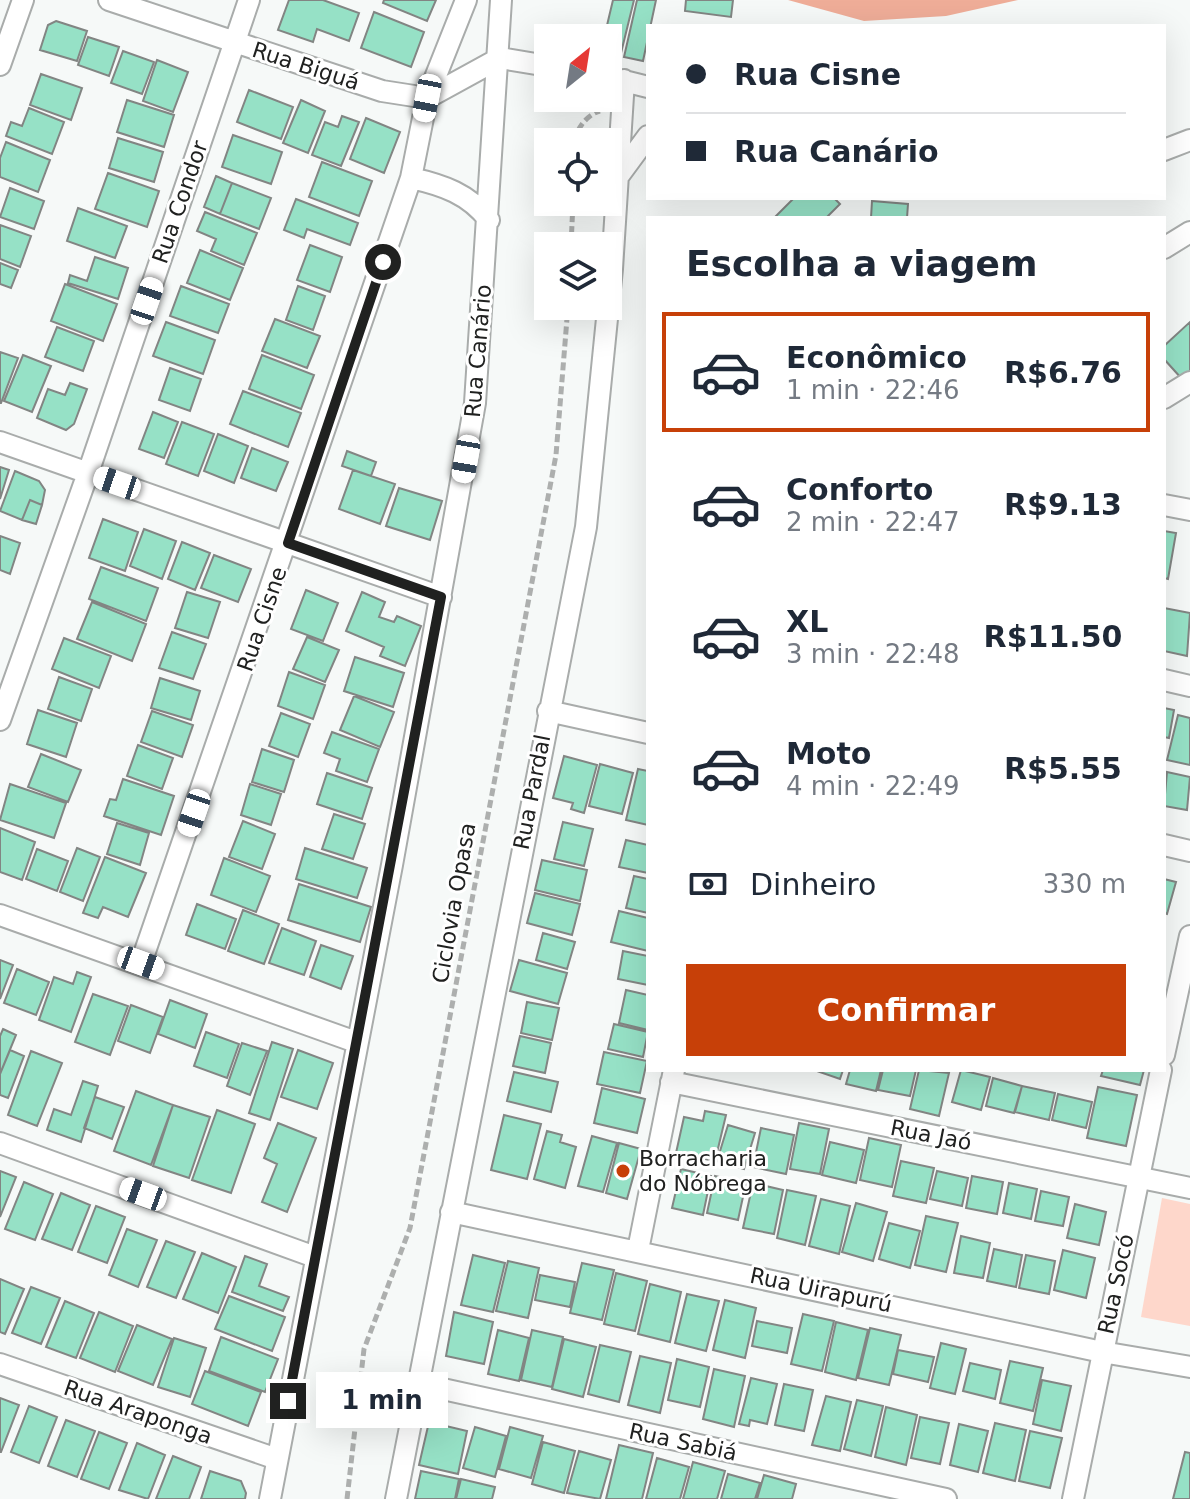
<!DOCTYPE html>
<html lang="pt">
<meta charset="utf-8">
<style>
:root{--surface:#fff;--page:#f2f2f3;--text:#1f2937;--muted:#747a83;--line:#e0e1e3;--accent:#c74008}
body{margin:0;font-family:"DejaVu Sans",sans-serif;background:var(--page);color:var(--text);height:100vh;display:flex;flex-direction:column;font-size:30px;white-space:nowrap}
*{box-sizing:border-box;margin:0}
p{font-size:26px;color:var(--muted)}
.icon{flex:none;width:44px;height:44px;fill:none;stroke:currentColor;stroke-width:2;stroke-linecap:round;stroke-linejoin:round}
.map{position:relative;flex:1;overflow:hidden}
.sheet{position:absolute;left:646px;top:216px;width:520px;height:856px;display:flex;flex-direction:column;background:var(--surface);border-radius:0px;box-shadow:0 8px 32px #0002}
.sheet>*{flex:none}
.hud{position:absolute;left:646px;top:24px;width:520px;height:176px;border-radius:0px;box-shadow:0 8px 32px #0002;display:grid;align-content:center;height:176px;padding:0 40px;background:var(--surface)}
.needle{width:52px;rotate:30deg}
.tools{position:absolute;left:534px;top:24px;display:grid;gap:16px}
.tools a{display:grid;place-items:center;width:88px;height:88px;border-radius:0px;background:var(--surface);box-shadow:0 8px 32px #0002;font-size:40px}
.end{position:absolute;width:36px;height:36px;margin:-18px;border:10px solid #202120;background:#fff;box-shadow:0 0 0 4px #fff}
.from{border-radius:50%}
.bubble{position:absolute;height:56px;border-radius:0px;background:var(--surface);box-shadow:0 8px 32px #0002;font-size:26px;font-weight:600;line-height:56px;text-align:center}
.car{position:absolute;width:24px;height:48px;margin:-24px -12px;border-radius:10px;box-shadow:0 0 6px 2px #0007;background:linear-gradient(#fff 24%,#345 0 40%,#fff 0 76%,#345 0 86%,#fff 0)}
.hud b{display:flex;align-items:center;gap:28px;height:76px;font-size:30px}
.hud b+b{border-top:2px solid var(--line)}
.hud i{width:20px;height:20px;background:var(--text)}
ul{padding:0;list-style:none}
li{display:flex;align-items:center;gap:24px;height:120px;margin:0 16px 12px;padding:0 24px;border:4px solid transparent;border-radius:0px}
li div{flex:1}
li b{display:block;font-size:30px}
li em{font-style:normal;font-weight:600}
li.active{border-color:var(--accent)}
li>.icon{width:72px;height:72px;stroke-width:1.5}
h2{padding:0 40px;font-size:36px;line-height:96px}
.pay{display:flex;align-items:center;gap:20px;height:88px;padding:0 40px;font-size:30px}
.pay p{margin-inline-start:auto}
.cta{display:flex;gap:16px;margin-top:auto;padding:16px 40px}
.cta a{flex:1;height:92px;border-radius:0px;background:var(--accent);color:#fff;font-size:32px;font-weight:600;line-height:92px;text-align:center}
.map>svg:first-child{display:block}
</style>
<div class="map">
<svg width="1190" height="1499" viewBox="0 0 1190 1499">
<rect width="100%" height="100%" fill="#f6f9f8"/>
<path fill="#fed7cb" d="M1162,1198L1190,1204V1326L1141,1317Z"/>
<path fill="#efad98" d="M788,0H1018L946,16L864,21Z"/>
<path fill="#96e1c6" stroke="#828583" stroke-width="2" d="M289,0H323L359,13L349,41L317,29L313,42L278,30Z
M384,0H436L427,21L383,3Z
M613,0H634L621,53L608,50V38H604Z
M637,0H656L643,61L624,57Z
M686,0H733L731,17L685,11Z
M374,12L424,32L411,67L361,48Z
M56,21L87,31L77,61L40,50L48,25Z
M88,37L119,47L109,76L78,65Z
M123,51L154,62L142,94L111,83Z
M157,60L188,72L173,112L143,101Z
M41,74L82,88L71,120L30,105Z
M249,90L293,107L281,139L237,122Z
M127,100L174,115L164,147L117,132Z
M301,100L325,111L308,153L283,143Z
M29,108L64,122L52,154L6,136L11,122L22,126Z
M342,116L359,122L341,166L312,155L325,122L338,127Z
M366,118L400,132L384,173L350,159Z
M233,135L282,152L271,184L222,167Z
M118,138L163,152L154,182L109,168Z
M6,142L50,160L38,192L0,177V158Z
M322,162L372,181L359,216L309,197Z
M108,173L159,191L147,227L95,209Z
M216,176L232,183L220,214L204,207Z
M232,183L271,198L259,229L220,214Z
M10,188L44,201L34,229L0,217Z
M794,198H834L840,204L826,218H774Z
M296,199L358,223L350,245L307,229L304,238L284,230Z
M872,201L908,204L907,218H871Z
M78,208L127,226L115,258L67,241Z
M205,212L257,233L244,265L211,251L216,239L197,231Z
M0,225L31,236L20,267L0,259Z
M310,245L342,257L330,292L297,280Z
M200,250L243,268L230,300L187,283Z
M95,257L128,268L118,299L68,283L70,275L87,281Z
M0,263L18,270L11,288L0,284Z
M65,284L117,304L103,341L51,321Z
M181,286L229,304L218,333L170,316Z
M298,286L325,296L313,330L286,320Z
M275,319L320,336L307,368L262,351Z
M166,322L215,340L203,374L153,356Z
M1190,322V372L1182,379L1164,359V346Z
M57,327L94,341L83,371L45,357Z
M0,352L18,358L1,403H0Z
M23,355L51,366L32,412L4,401Z
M262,355L314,375L301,409L249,389Z
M170,368L201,379L190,411L159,400Z
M70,383L87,389L74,424L66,430L37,418L48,389L65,395Z
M243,391L301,413L288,447L230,424Z
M153,412L178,422L164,458L139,449Z
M182,422L214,434L198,476L166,464Z
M218,434L248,446L234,483L204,471Z
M252,448L288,462L276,491L241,478Z
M347,451L376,462L371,476L342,466Z
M0,467L9,470L0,499Z
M353,470L395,484L380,524L339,509Z
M15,471L39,481L45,490L42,505L30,500L22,520L0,511Z
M399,488L442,501L430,540L386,526Z
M30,500L42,505L36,524L22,520Z
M103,519L138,532L125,571L89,558Z
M144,529L176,541L162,579L130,566Z
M1164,531L1176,533L1168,579L1164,578Z
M0,536L20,543L10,574L0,570Z
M182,542L210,553L195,590L168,579Z
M214,555L251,569L238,602L201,588Z
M101,567L158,588L146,621L89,599Z
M306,590L338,603L323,641L291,629Z
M187,592L220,602L208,638L175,628Z
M362,592L385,602L379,617L394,622L397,616L421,626L405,666L380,656L384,647L346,631Z
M92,602L146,624L132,661L77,639Z
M1164,608L1190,613L1187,656L1164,651Z
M172,632L206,644L193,679L159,668Z
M307,637L339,650L325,682L293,669Z
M64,638L111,656L99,688L52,669Z
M355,657L404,673L393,707L344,691Z
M289,672L325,685L313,719L278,706Z
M59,677L92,689L81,721L48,709Z
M160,678L200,691L191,720L151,708Z
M354,696L394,712L380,747L340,730Z
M1164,708L1174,710L1169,738L1164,737Z
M38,710L77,723L66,757L27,744Z
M152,711L193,725L182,757L141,742Z
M281,713L310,724L298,757L269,746Z
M1178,715L1190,718V765L1167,760Z
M332,732L379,749L367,782L336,771L340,759L324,753Z
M138,745L173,758L162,789L127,776Z
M262,749L294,760L284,792L252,782Z
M41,754L81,770L68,802L28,787Z
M564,756L597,765L584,813L571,809L573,803L553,798Z
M600,764L633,773L622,814L589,806Z
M638,769L648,771V825L626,820Z
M1167,772L1190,777L1187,810L1164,806Z
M327,773L372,788L362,819L317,804Z
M123,779L174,796L161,835L104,816L110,799L116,800Z
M10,784L66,803L54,838L0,820Z
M250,784L281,794L271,825L241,815Z
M334,814L365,824L353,859L322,849Z
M243,821L275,834L262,869L229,857Z
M563,822L593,829L584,866L554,859Z
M117,823L149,833L140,865L107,854Z
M0,828L35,842L22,880L0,872Z
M626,840L648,845V873L619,867Z
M77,848L100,857L83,901L60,892Z
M305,848L367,868L357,898L296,879Z
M37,849L68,861L57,891L26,879Z
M105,857L146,873L128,917L103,907L98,918L83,913Z
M224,858L270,876L256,912L211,895Z
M542,860L587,870L580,901L535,890Z
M634,876L648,879V913L626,908Z
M1164,879L1176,882L1167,914L1164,913Z
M299,884L371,907L360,942L288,920Z
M535,893L580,904L572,935L527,923Z
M197,904L236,919L225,949L186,935Z
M243,910L279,924L264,964L228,951Z
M619,911L648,918V951L611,942Z
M282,928L316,941L304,975L269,963Z
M543,933L575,942L567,969L536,960Z
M321,945L353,956L341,989L310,977Z
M623,951L648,956V985L618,979Z
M0,960L13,965L0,999Z
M519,960L567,973L558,1004L510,991Z
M17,969L49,982L36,1015L4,1003Z
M77,972L91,977L71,1032L39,1020L54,977L73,984Z
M626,990L648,995V1030L619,1023Z
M93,994L128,1006L110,1055L75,1042Z
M170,1000L207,1014L195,1048L158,1034Z
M527,1002L559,1008L552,1040L521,1033Z
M131,1005L163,1017L150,1053L118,1041Z
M614,1024L648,1032L643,1057L608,1049Z
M3,1029L16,1035L0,1074V1036Z
M206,1032L239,1044L227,1078L194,1066Z
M520,1036L551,1043L545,1073L513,1066Z
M272,1042L293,1049L270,1120L249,1113Z
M242,1043L267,1051L250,1095L227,1086Z
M10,1050L24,1056L8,1098L0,1095V1074Z
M298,1050L333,1063L317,1109L281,1097Z
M31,1051L62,1063L37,1126L8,1115Z
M604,1052L647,1061L640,1093L597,1084Z
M814,1070H843L840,1079Z
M850,1070H881L876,1091L846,1084Z
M883,1070H916L910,1096L878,1090Z
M919,1070L949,1073L939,1116L910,1109Z
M961,1070L990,1077L981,1110L952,1102Z
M1103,1070H1144L1140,1085L1101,1076Z
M514,1072L558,1082L551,1112L507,1101Z
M993,1078L1022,1086L1014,1113L986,1106Z
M83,1081L98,1086L81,1142L47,1130L54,1109L71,1115Z
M1022,1086L1055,1093L1049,1120L1015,1112Z
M1098,1087L1137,1095L1126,1146L1087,1138Z
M602,1088L645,1099L637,1133L594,1123Z
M136,1091L173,1105L151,1165L114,1151Z
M1058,1094L1092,1102L1086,1128L1052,1120Z
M95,1097L124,1107L112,1139L84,1128Z
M173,1105L210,1117L189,1178L153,1166Z
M217,1110L255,1124L231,1193L192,1180Z
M705,1111L726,1115L715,1161L676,1153L684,1117L703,1121Z
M504,1115L541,1124L527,1179L491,1170Z
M278,1123L316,1138L287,1212L262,1202L277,1164L264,1158Z
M799,1123L829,1129L820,1174L790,1169Z
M728,1125L755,1133L744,1169L717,1161Z
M761,1128L794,1135L786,1174L753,1167Z
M547,1131L562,1135L560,1142L576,1147L565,1188L534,1179Z
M592,1136L617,1143L603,1192L578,1186Z
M869,1138L901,1145L892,1187L860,1180Z
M830,1142L864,1150L856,1183L822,1175Z
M619,1143L641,1149L627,1199L606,1193Z
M901,1161L934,1168L926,1203L893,1196Z
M681,1169L711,1176L703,1215L672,1208Z
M0,1171L16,1177L0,1217Z
M937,1171L968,1178L962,1206L930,1199Z
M715,1176L746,1183L738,1220L707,1213Z
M972,1176L1003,1182L997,1214L966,1208Z
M24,1182L53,1194L35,1240L5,1229Z
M753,1183L783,1190L774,1234L743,1228Z
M1009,1183L1037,1189L1031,1219L1003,1213Z
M787,1190L816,1196L805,1245L777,1238Z
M1041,1191L1069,1197L1063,1226L1035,1221Z
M61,1193L90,1205L72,1250L42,1239Z
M821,1199L850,1206L839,1254L809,1246Z
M856,1203L887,1212L873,1261L842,1252Z
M1075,1204L1106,1212L1099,1245L1067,1238Z
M96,1206L125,1217L107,1263L78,1252Z
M926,1216L958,1223L946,1272L915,1265Z
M889,1223L920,1231L910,1268L879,1259Z
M127,1229L157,1240L138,1287L109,1275Z
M961,1236L990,1243L983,1278L954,1273Z
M166,1241L195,1252L176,1298L147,1287Z
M994,1249L1022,1255L1016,1287L987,1281Z
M1063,1250L1095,1258L1086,1298L1054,1290Z
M202,1253L236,1267L218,1313L183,1299Z
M473,1255L505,1263L493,1312L461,1305Z
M1026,1255L1055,1261L1049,1294L1019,1288Z
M245,1256L267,1264L259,1286L289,1297L283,1311L232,1292Z
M508,1261L539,1268L528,1318L496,1311Z
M582,1263L614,1270L602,1320L570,1313Z
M616,1273L647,1281L635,1331L604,1324Z
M540,1275L575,1282L570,1307L535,1300Z
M0,1279L24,1289L5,1334L0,1332Z
M650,1284L681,1292L670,1342L638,1334Z
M31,1287L60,1298L41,1344L12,1333Z
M687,1294L719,1301L706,1351L675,1343Z
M229,1296L285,1317L272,1351L215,1329Z
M725,1300L756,1308L745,1358L713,1350Z
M65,1301L94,1313L76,1358L46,1347Z
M99,1312L133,1326L115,1372L80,1358Z
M454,1312L493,1322L484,1364L446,1356Z
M803,1314L834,1321L822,1371L791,1364Z
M757,1321L792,1328L787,1353L752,1346Z
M836,1322L868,1330L856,1380L825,1372Z
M137,1325L172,1339L153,1385L118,1371Z
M870,1328L901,1335L889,1385L858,1378Z
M498,1330L529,1338L519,1381L488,1374Z
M532,1330L563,1337L552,1387L521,1380Z
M221,1337L278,1359L265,1392L209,1371Z
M174,1338L206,1348L190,1397L158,1387Z
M564,1339L596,1347L583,1397L552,1389Z
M941,1343L966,1349L955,1394L930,1388Z
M600,1345L631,1352L619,1402L588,1394Z
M898,1350L934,1357L928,1382L893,1374Z
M640,1356L671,1363L660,1413L628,1405Z
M677,1359L709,1367L700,1407L668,1400Z
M1010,1361L1043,1368L1033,1411L1000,1403Z
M970,1363L1001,1370L995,1399L963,1391Z
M714,1369L745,1376L734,1427L703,1419Z
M205,1371L261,1392L248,1426L192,1404Z
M751,1378L777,1384L767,1424L750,1420L749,1426L739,1424Z
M1042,1380L1071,1386L1061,1431L1033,1424Z
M784,1384L813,1390L804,1431L775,1425Z
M826,1396L851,1402L840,1451L812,1445Z
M0,1398L19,1405L1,1452H0Z
M857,1400L883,1406L871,1456L844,1449Z
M29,1406L57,1417L39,1463L11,1452Z
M886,1407L917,1415L906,1465L875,1457Z
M920,1417L949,1423L940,1464L911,1458Z
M66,1420L95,1431L77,1477L48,1466Z
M429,1422L467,1431L458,1474L419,1465Z
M995,1423L1026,1430L1015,1481L983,1473Z
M959,1424L988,1431L978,1472L950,1465Z
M475,1427L506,1436L495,1477L463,1468Z
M510,1427L543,1436L531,1478L499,1469Z
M1030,1431L1062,1438L1050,1488L1019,1481Z
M99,1432L127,1443L109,1489L81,1479Z
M543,1442L575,1451L564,1493L532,1484Z
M137,1443L165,1455L148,1499L119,1490Z
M619,1445L653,1453L642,1499H606Z
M579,1451L611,1460L600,1499L567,1493Z
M1185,1452L1190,1453V1499H1173Z
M173,1456L201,1467L189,1499H156Z
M657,1458L689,1467L680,1499H646Z
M693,1462L725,1471L717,1499H683Z
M210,1471L241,1481L246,1493L245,1499H201Z
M421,1471L459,1479L455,1499H415Z
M728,1474L760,1483L755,1499H721Z
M764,1475L796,1484L792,1499H757Z
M461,1479L495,1487L492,1499H456Z"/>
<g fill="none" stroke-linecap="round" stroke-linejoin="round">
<g stroke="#a9acab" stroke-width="24">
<path id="street" d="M109,0L382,91L427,98L500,58
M500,58L548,66
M0,65L23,0
M608,77L648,87
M1164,150L1190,140
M620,174L648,136
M411,178C443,185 469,194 489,220
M1164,248L1190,232
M1164,398L1190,382
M0,442L441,597
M1164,505L1190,510
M1164,680L1190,686
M548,711L648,733
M0,720L88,473L249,0
M1164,845L1190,851
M0,915L356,1042
M141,963L411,178L427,98L466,0
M1164,1055L1190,936
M671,1082L1190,1188
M0,1143L315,1257
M451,1212L1102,1352L1190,1367
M638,1250L674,1070
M0,1364L277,1459
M420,1384L946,1499
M270,1499L392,865L475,403L501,0
M396,1499L586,527L612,269L624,80
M1073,1499L1161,1070"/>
</g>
<path stroke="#adafae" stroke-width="5" stroke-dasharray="8 4" stroke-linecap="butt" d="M554,142L575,136
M576,142C575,129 588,114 600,111
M548,152V157
M571,246L573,202
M347,1499L364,1349L410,1228L556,455L568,306"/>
<use href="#street" stroke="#fff" stroke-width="20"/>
</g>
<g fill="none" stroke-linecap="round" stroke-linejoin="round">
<path stroke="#202120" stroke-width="10" d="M288,1401L441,597L288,543L383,262"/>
</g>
<circle fill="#c74008" stroke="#fff" stroke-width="3" cx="623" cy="1171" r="8"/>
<g text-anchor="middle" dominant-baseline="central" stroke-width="6" stroke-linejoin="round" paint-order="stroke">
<g font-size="22" fill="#202120" stroke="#fff">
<text transform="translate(306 66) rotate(18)">Rua Biguá</text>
<text transform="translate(180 202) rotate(-71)">Rua Condor</text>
<text transform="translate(478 351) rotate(-85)">Rua Canário</text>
<text transform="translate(262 619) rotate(-71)">Rua Cisne</text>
<text transform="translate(532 792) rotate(-79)">Rua Pardal</text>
<text transform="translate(454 903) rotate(-80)">Ciclovia Opasa</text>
<text transform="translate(931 1135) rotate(11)">Rua Jaó</text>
<text transform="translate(1116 1284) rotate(-78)">Rua Socó</text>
<text transform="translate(821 1290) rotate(12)">Rua Uirapurú</text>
<text transform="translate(138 1412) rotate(19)">Rua Araponga</text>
<text transform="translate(683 1442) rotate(12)">Rua Sabiá</text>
</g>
<g font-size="22" fill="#202120" stroke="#fff" text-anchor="start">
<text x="639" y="1158">Borracharia<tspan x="639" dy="25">do Nóbrega</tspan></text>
</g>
</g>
</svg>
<div class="tools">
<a><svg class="needle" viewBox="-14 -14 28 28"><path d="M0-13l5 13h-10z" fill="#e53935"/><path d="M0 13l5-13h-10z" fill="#747a83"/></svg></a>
<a><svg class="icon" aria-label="locate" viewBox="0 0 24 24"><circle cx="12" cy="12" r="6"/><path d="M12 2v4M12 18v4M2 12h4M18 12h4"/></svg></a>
<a><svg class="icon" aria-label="layers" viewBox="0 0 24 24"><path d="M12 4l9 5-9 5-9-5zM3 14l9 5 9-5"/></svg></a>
</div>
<i class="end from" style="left:383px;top:262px"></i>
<i class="end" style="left:288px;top:1401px"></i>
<div class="bubble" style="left:316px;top:1372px;width:132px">1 min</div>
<i class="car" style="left:427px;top:98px;rotate:191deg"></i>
<i class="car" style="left:147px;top:301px;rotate:19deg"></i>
<i class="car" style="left:466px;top:459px;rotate:190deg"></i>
<i class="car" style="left:117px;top:483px;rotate:289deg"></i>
<i class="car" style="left:194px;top:813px;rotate:199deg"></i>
<i class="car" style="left:141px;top:963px;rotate:110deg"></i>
<i class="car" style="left:143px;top:1194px;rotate:290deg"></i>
<div class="hud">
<b><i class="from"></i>Rua Cisne</b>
<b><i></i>Rua Canário</b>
</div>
<section class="sheet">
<h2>Escolha a viagem</h2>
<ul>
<li class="active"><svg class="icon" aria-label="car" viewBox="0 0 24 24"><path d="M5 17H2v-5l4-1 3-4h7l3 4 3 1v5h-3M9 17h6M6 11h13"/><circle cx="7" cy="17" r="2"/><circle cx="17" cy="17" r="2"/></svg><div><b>Econômico</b><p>1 min · 22:46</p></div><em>R$6.76</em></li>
<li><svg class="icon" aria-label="car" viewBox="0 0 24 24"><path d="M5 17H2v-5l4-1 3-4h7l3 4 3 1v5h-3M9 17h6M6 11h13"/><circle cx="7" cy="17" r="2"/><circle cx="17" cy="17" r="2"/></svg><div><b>Conforto</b><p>2 min · 22:47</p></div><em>R$9.13</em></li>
<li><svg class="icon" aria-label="car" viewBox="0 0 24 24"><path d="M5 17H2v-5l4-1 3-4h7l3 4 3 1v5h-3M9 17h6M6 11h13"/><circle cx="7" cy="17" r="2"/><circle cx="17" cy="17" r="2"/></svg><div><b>XL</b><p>3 min · 22:48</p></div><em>R$11.50</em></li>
<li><svg class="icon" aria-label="car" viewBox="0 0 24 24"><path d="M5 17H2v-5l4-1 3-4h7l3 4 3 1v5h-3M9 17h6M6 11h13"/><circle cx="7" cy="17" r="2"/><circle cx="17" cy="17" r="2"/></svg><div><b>Moto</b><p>4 min · 22:49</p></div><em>R$5.55</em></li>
</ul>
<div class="pay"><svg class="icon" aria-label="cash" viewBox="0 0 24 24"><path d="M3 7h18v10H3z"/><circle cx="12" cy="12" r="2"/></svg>Dinheiro<p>330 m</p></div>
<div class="cta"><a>Confirmar</a></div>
</section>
</div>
